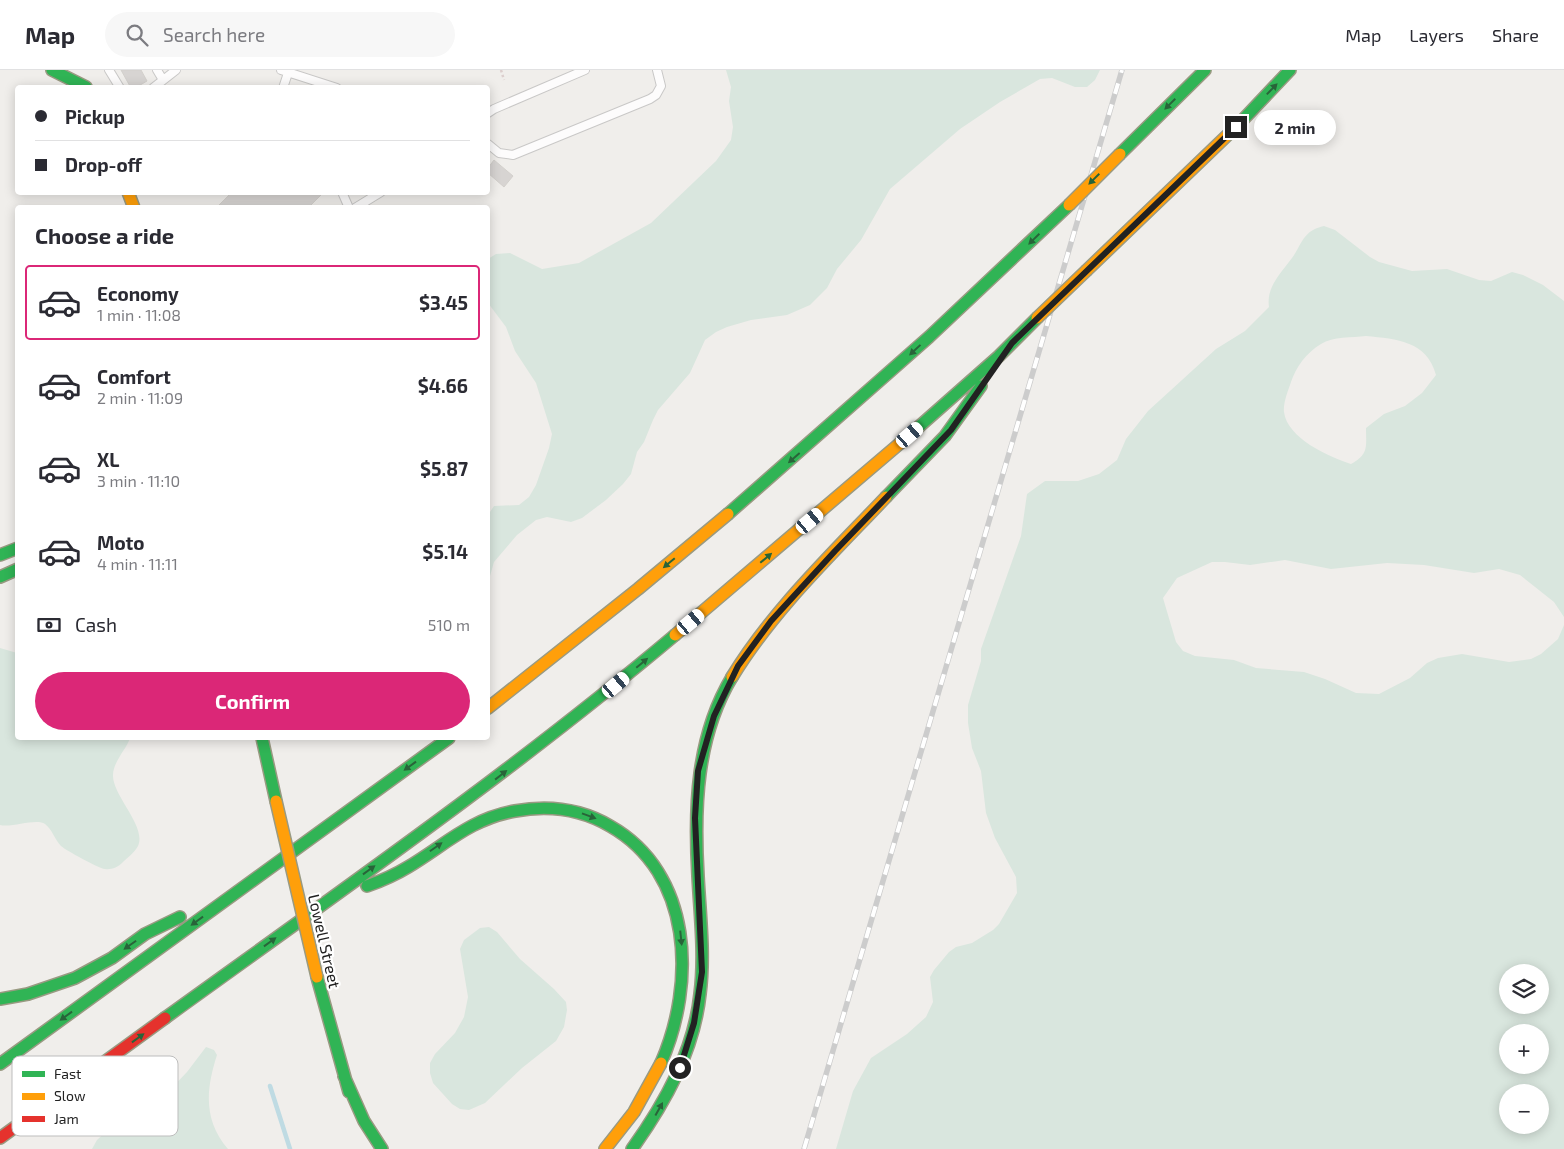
<!DOCTYPE html>
<meta charset="utf-8">
<style>
:root{--surface:#fff;--page:#f7f7f7;--text:#2b2b33;--muted:#7c7c81;--line:#e1e1e2;--accent:#db2777}
body{margin:0;font-family:"Exo 2",sans-serif;background:var(--page);color:var(--text);height:100vh;display:flex;flex-direction:column;font-size:19px;white-space:nowrap}
*{box-sizing:border-box;margin:0}
p{font-size:16px;color:var(--muted)}
.icon{flex:none;width:28px;height:28px;fill:none;stroke:currentColor;stroke-width:2;stroke-linecap:round;stroke-linejoin:round}
.map{position:relative;flex:1;overflow:hidden}
.drawer{position:absolute;left:15px;top:135px;width:475px;height:535px;display:flex;flex-direction:column;background:var(--surface);border-radius:5px;box-shadow:0 2px 12px #0003}
.drawer>*{flex:none}
.banner{position:absolute;left:15px;top:15px;width:475px;height:110px;border-radius:5px;box-shadow:0 2px 12px #0003;display:grid;align-content:center;height:110px;padding:0 20px;background:var(--surface)}
.buttons{position:absolute;left:1499px;top:894px;display:grid;gap:10px}
.buttons a{display:grid;place-items:center;width:50px;height:50px;border-radius:50%;background:var(--surface);box-shadow:0 2px 12px #0003;font-size:25px}
.end{position:absolute;width:22px;height:22px;margin:-11px;border:6px solid #222;background:#fff;box-shadow:0 0 0 2px #fff}
.from{border-radius:50%}
.bubble{position:absolute;height:35px;border-radius:18px;background:var(--surface);box-shadow:0 2px 12px #0003;font-size:16px;font-weight:700;line-height:35px;text-align:center}
.car{position:absolute;width:15px;height:30px;margin:-15px -8px;border-radius:6px;box-shadow:0 0 4px 1px #0007;background:linear-gradient(#fff 24%,#345 0 40%,#fff 0 76%,#345 0 86%,#fff 0)}
.banner b{display:flex;align-items:center;gap:18px;height:48px;font-size:19px}
.banner b+b{border-top:1px solid var(--line)}
.banner i{width:12px;height:12px;background:var(--text)}
ul{padding:0;list-style:none}
li{display:flex;align-items:center;gap:15px;height:75px;margin:0 10px 8px;padding:0 10px;border:2px solid transparent;border-radius:5px}
li div{flex:1}
li b{display:block;font-size:19px}
li em{font-style:normal;font-weight:700}
li.on{border-color:var(--accent)}
li>.icon{width:45px;height:45px;stroke-width:1.5}
h2{padding:0 20px;font-size:22px;line-height:60px}
.pay{display:flex;align-items:center;gap:12px;height:55px;padding:0 20px;font-size:19px}
.pay p{margin-inline-start:auto}
.button{display:flex;gap:10px;margin-top:auto;padding:10px 20px}
.button a{flex:1;height:58px;border-radius:30px;background:var(--accent);color:#fff;font-size:20px;font-weight:700;line-height:58px;text-align:center}
header{display:flex;align-items:center;gap:30px;box-sizing:border-box;height:70px;padding:0 25px;background:var(--surface);border-bottom:1px solid var(--line)}
header strong{font-size:24px}
nav{display:flex;gap:28px;margin-inline-start:auto;font-size:18px}
.search{width:350px;height:45px;background:var(--page);display:flex;align-items:center;gap:12px;box-sizing:border-box;padding:0 18px;border-radius:28px;color:var(--muted);font-size:19px}
.map>svg:first-child{display:block}
</style>
<header>
<strong>Map</strong>
<div class="search"><svg class="icon" aria-label="search" viewBox="0 0 24 24"><circle cx="10" cy="10" r="6"/><path d="M15 15l6 6"/></svg>Search here</div>
<nav><a>Map</a><a>Layers</a><a>Share</a></nav>
</header>
<div class="map">
<svg width="1564" height="1079" viewBox="0 0 1564 1079">
<rect width="100%" height="100%" fill="#f0eeeb"/>
<path fill="#d9e6de" fill-rule="evenodd" d="M726,0H1100L1095,10L1087,17H1075L1052,8L1040,9L1000,32L960,59L890,119L861,170L837,199L827,218L810,235L787,245L751,250L727,257L716,262L705,270L690,303L658,340L653,350L644,372L637,382L631,404L623,414L606,430L582,448L571,452L547,447L536,450L517,465L494,492L488,513V445L494,436L519,435L529,427L536,415L549,378L552,364L536,313L515,281L506,257L488,233V189L496,184L510,183L542,199L579,193L651,153L716,91L731,70L733,57L729,31L731,17Z
M1324,156L1335,160L1370,187L1379,192L1412,201L1447,199L1479,210L1491,211L1512,202L1523,205L1543,215L1564,231V547L1554,532L1520,505L1499,499L1474,503L1424,495L1387,493L1331,499L1285,490L1250,495L1225,492H1212L1177,508L1163,528L1176,572L1183,581L1195,586L1234,590L1256,598L1304,602L1325,609L1356,623L1379,624L1410,608L1427,593L1438,588L1462,584L1509,592L1531,589L1541,584L1558,569L1564,555V1079H836L853,1021L871,988L907,964L926,947L933,932L930,907L934,900L949,882L956,877L972,873L993,860L999,854L1017,823L1016,807L995,768L986,743L981,701L972,678L968,653V635L981,591V579L1021,466L1027,424L1045,411H1078L1099,404L1117,390L1126,369L1148,341L1216,279L1245,261L1269,237C1266,217 1281,203 1292,188C1299,179 1302,166 1313,160C1316,158 1320,157 1324,156ZM1366,266C1397,269 1427,271 1436,305L1422,323L1405,336L1384,344L1366,358C1366,377 1369,384 1351,394C1329,387 1287,368 1284,342C1283,333 1288,321 1291,312C1296,297 1306,283 1321,274C1333,266 1352,268 1366,266ZM1540,902V935H1508V902ZM1508,962H1540V995H1508ZM1508,1022H1540V1055H1508Z
M0,578L17,583L18,668H130C126,680 113,692 113,705C112,725 147,757 138,776C135,782 127,788 122,793C118,797 111,800 105,799C98,798 67,781 61,776C55,770 52,759 45,754C36,748 12,758 0,755Z
M489,857L497,862L520,889L554,919L566,932L567,940L564,957L556,971L522,998L485,1033L469,1040L460,1039L452,1034L433,1013L430,1003V993L435,984L455,963L464,947L468,927L460,879L464,870L480,858Z
M206,977L214,980L217,985C206,1019 203,1050 228,1079H92L97,1070L111,1057L164,1026L187,1002Z"/>
<g fill="none" stroke-linecap="round" stroke-linejoin="round">
<path stroke="#bfdbe3" stroke-width="4.5" d="M270,1016L290,1079"/>
</g>
<path fill="#d7d4d2" stroke="#d3d0cc" d="M121,0H141L147,11L135,18H131Z
M494,90L513,106L504,117L488,103V98Z
M232,122H324L308,138H216Z"/>
<g fill="none" stroke-linecap="round" stroke-linejoin="round">
<g stroke="#c9c8c7" stroke-width="10">
<path id="lane" d="M109,0L120,18
M157,0L163,10
M281,0L337,18
M153,18L176,0
M283,18L288,3
M488,43L494,39L585,0
M488,74L499,83L513,85L650,29L656,25L661,16L657,0
M342,122L349,138
M355,138L381,122"/>
</g>
<g stroke="#999a82" stroke-width="14">
<path id="fast" d="M52,0L86,17
M1238,55L1290,0
M1120,84L1205,0
M905,369L999,286L1037,248
M886,427L945,366L981,316
M728,444L929,267L1069,135
M0,485L18,478
M0,507L18,499
M262,668L276,731
M367,816C381,811 395,805 408,797C445,775 470,749 515,741C548,735 581,739 610,756C693,803 696,913 661,993
M317,907L349,1022
M0,929L28,924L75,908L112,888L145,864L180,847
M165,948C338,823 512,702 675,565
M0,994L449,668
M344,1006L364,1051L382,1079
M632,1079C665,1033 694,981 700,924C705,885 700,845 698,806C694,738 696,667 732,607"/>
</g>
<g stroke="#999a82" stroke-width="14">
<path id="slow" d="M128,122L134,138
M1087,200L1238,55
M675,565L905,369
M732,607C773,540 832,484 886,427
M488,638L638,519L728,444
M605,1079L634,1042L661,993"/>
</g>
<g stroke="#999a82" stroke-width="14">
<path id="jam" d="M0,1068L165,948"/>
</g>
<path stroke="#dccecd" stroke-width="2.5" stroke-dasharray="2.5 2.5" stroke-linecap="butt" d="M501,0L504,10"/>
<use href="#lane" stroke="#fdfcfc" stroke-width="8"/>
<use href="#fast" stroke="#30b455" stroke-width="11"/>
<use href="#slow" stroke="#ff9f0a" stroke-width="11"/>
<use href="#jam" stroke="#e5322d" stroke-width="11"/>
<g stroke="#ccc" stroke-width="5.5">
<path id="rail" d="M804,1079L1122,0"/>
</g>
<use href="#rail" stroke="#fff" stroke-width="4" stroke-dasharray="11" stroke-linecap="butt"/>
<g stroke="#999a82" stroke-width="14" stroke-linecap="butt">
<path id="slow-bridge" d="M1069,135L1120,84
M1037,248L1087,200
M276,731L317,907"/>
</g>
<use href="#slow-bridge" stroke="#ff9f0a" stroke-width="11"/>
</g>
<defs><path id="oneway-solid" d="M-6-.8H1V-3.2L6.5 0L1 3.2V.8H-6Z" transform="scale(1.25)"/></defs>
<g fill="#286439">
<use href="#oneway-solid" transform="translate(1272 19) rotate(-46)"/>
<use href="#oneway-solid" transform="translate(1170 34) rotate(135)"/>
<use href="#oneway-solid" transform="translate(1094 109) rotate(135)"/>
<use href="#oneway-solid" transform="translate(1034 169) rotate(136)"/>
<use href="#oneway-solid" transform="translate(915 280) rotate(137)"/>
<use href="#oneway-solid" transform="translate(794 388) rotate(139)"/>
<use href="#oneway-solid" transform="translate(766 488) rotate(-40)"/>
<use href="#oneway-solid" transform="translate(669 493) rotate(140)"/>
<use href="#oneway-solid" transform="translate(642 593) rotate(-40)"/>
<use href="#oneway-solid" transform="translate(410 696) rotate(144)"/>
<use href="#oneway-solid" transform="translate(501 705) rotate(-38)"/>
<use href="#oneway-solid" transform="translate(589 746) rotate(20)"/>
<use href="#oneway-solid" transform="translate(436 777) rotate(-35)"/>
<use href="#oneway-solid" transform="translate(369 800) rotate(-36)"/>
<use href="#oneway-solid" transform="translate(197 851) rotate(144)"/>
<use href="#oneway-solid" transform="translate(681 868) rotate(84)"/>
<use href="#oneway-solid" transform="translate(270 872) rotate(-36)"/>
<use href="#oneway-solid" transform="translate(130 875) rotate(145)"/>
<use href="#oneway-solid" transform="translate(66 946) rotate(144)"/>
<use href="#oneway-solid" transform="translate(138 968) rotate(-36)"/>
<use href="#oneway-solid" transform="translate(659 1039) rotate(-61)"/>
</g>
<g fill="none" stroke-linecap="round" stroke-linejoin="round">
<path stroke="#222" stroke-width="6" d="M680,998L694,953L702,902L695,748L698,701L714,646L738,596L771,551L835,481L951,360L1012,273L1236,57"/>
</g>
<g text-anchor="middle" dominant-baseline="central" stroke-width="4.5" stroke-linejoin="round" paint-order="stroke">
<g font-size="16" fill="#222" stroke="#fff">
<text transform="translate(325 871) rotate(77)">Lowell Street</text>
</g>
</g>
<rect x="12" y="986" width="166" height="80" rx="8" fill="#fff" stroke="#bdbdbd" stroke-width="1"/>
<rect x="22" y="1001" width="23" height="6" fill="#30b455"/>
<rect x="22" y="1023" width="23" height="7" fill="#ff9f0a"/>
<rect x="22" y="1046" width="23" height="6" fill="#e5322d"/>
<g font-size="14" fill="#222">
<text x="54" y="1009">Fast</text>
<text x="54" y="1031">Slow</text>
<text x="54" y="1054">Jam</text>
</g>
</svg>
<div class="buttons">
<a><svg class="icon" aria-label="layers" viewBox="0 0 24 24"><path d="M12 4l9 5-9 5-9-5zM3 14l9 5 9-5"/></svg></a>
<a>+</a>
<a>−</a>
</div>
<i class="end from" style="left:680px;top:998px"></i>
<i class="end" style="left:1236px;top:57px"></i>
<div class="bubble" style="left:1254px;top:40px;width:82px">2 min</div>
<i class="car" style="left:910px;top:365px;rotate:49deg"></i>
<i class="car" style="left:810px;top:451px;rotate:50deg"></i>
<i class="car" style="left:691px;top:552px;rotate:50deg"></i>
<i class="car" style="left:616px;top:615px;rotate:50deg"></i>
<div class="banner">
<b><i class="from"></i>Pickup</b>
<b><i></i>Drop-off</b>
</div>
<section class="drawer">
<h2>Choose a ride</h2>
<ul>
<li class="on"><svg class="icon" aria-label="car" viewBox="0 0 24 24"><path d="M5 17H2v-5l4-1 3-4h7l3 4 3 1v5h-3M9 17h6M6 11h13"/><circle cx="7" cy="17" r="2"/><circle cx="17" cy="17" r="2"/></svg><div><b>Economy</b><p>1 min · 11:08</p></div><em>$3.45</em></li>
<li><svg class="icon" aria-label="car" viewBox="0 0 24 24"><path d="M5 17H2v-5l4-1 3-4h7l3 4 3 1v5h-3M9 17h6M6 11h13"/><circle cx="7" cy="17" r="2"/><circle cx="17" cy="17" r="2"/></svg><div><b>Comfort</b><p>2 min · 11:09</p></div><em>$4.66</em></li>
<li><svg class="icon" aria-label="car" viewBox="0 0 24 24"><path d="M5 17H2v-5l4-1 3-4h7l3 4 3 1v5h-3M9 17h6M6 11h13"/><circle cx="7" cy="17" r="2"/><circle cx="17" cy="17" r="2"/></svg><div><b>XL</b><p>3 min · 11:10</p></div><em>$5.87</em></li>
<li><svg class="icon" aria-label="car" viewBox="0 0 24 24"><path d="M5 17H2v-5l4-1 3-4h7l3 4 3 1v5h-3M9 17h6M6 11h13"/><circle cx="7" cy="17" r="2"/><circle cx="17" cy="17" r="2"/></svg><div><b>Moto</b><p>4 min · 11:11</p></div><em>$5.14</em></li>
</ul>
<div class="pay"><svg class="icon" aria-label="cash" viewBox="0 0 24 24"><path d="M3 7h18v10H3z"/><circle cx="12" cy="12" r="2"/></svg>Cash<p>510 m</p></div>
<div class="button"><a>Confirm</a></div>
</section>
</div>
